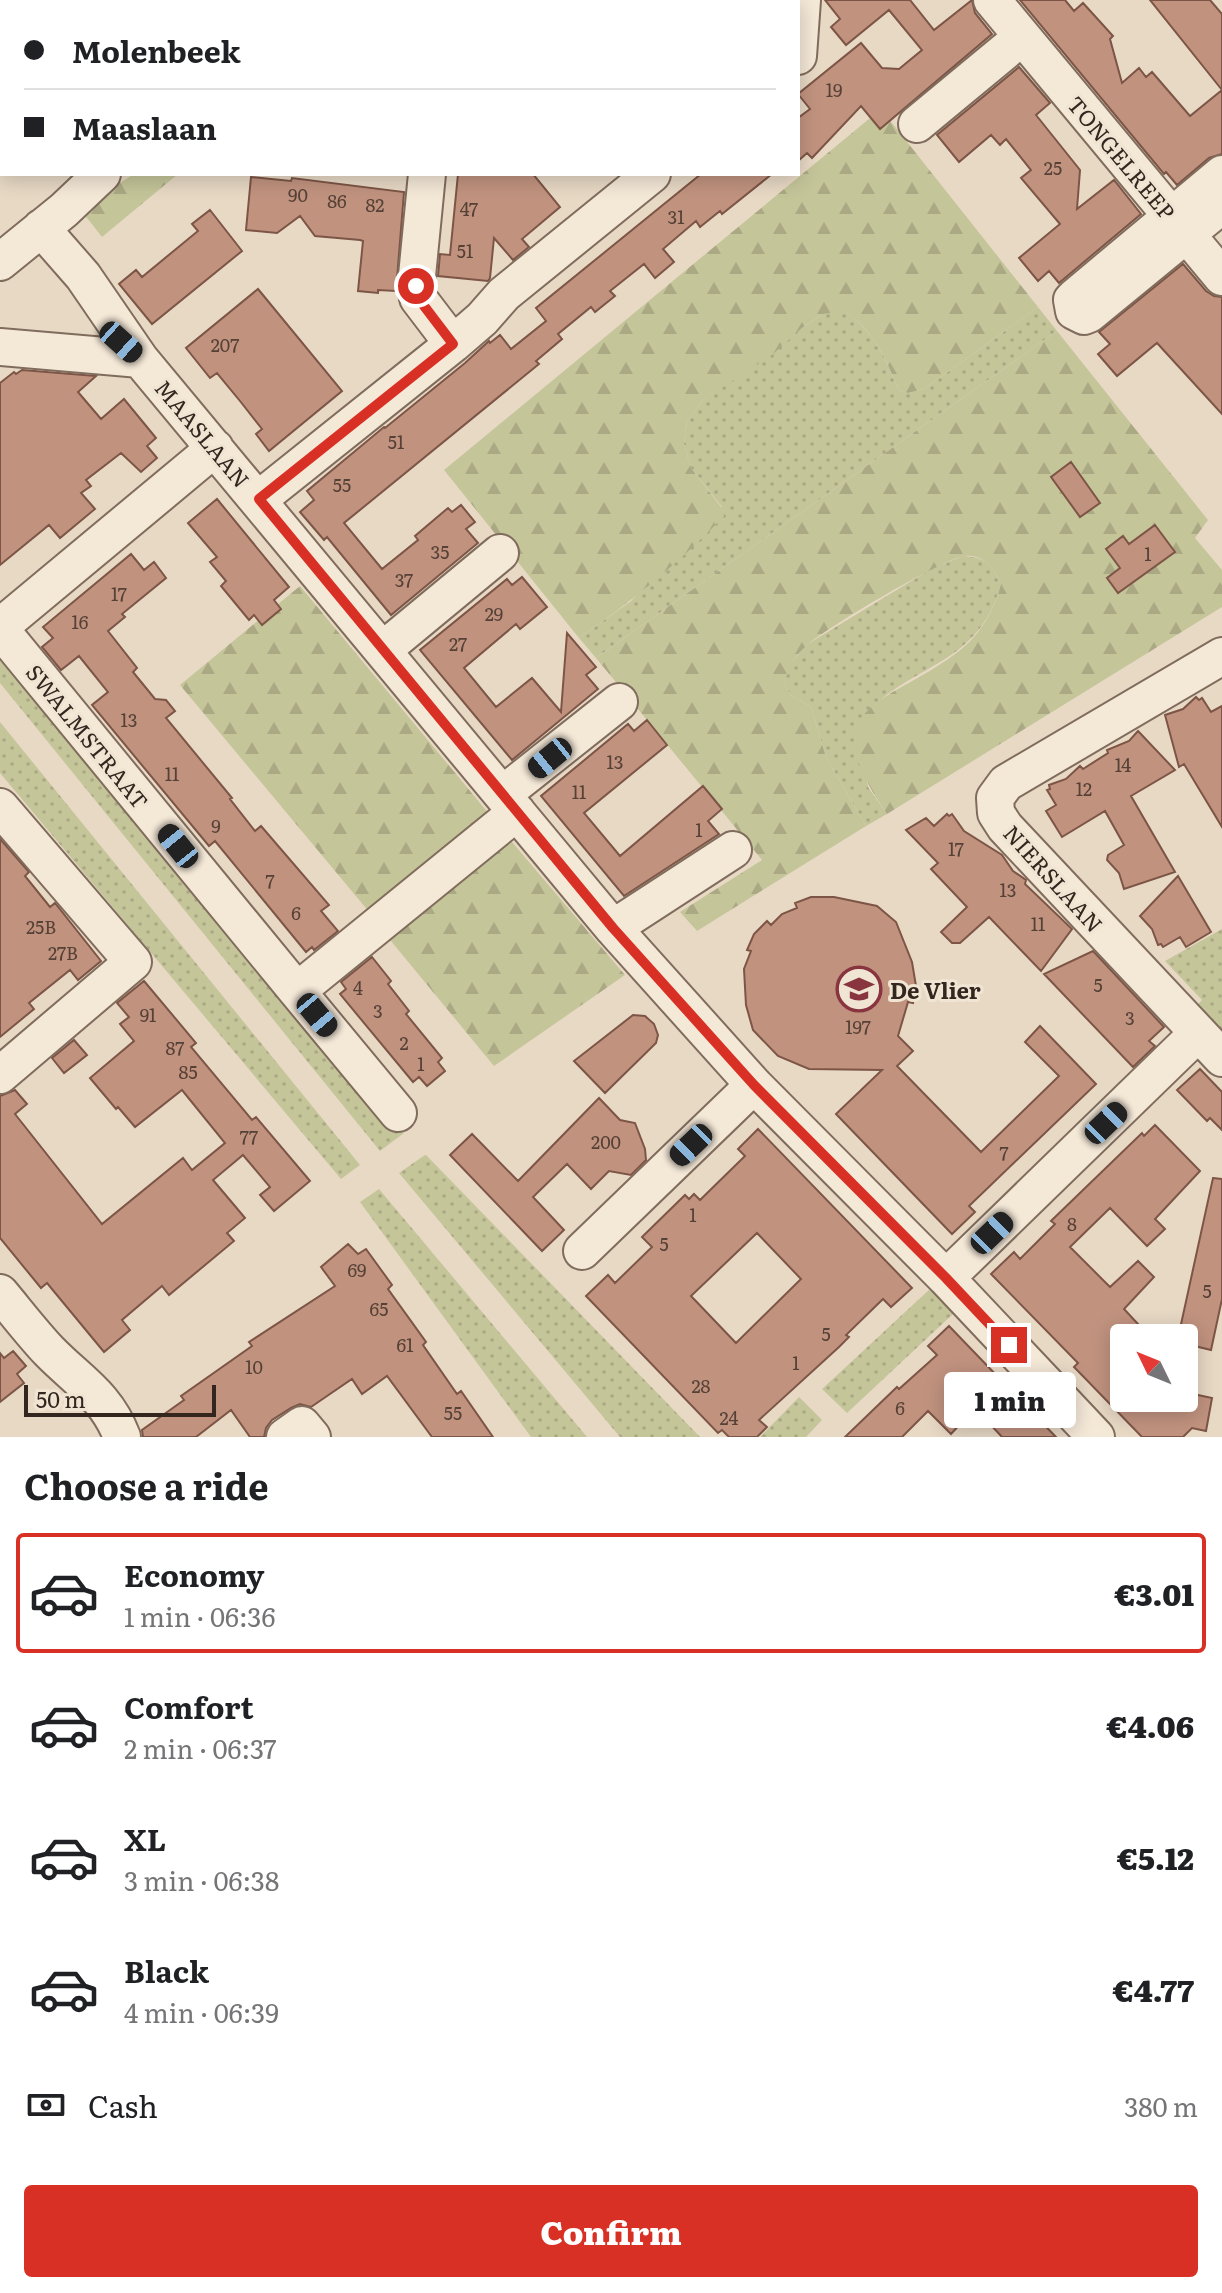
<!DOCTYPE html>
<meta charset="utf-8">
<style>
:root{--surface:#fff;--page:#f2f2f2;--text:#202124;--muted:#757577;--line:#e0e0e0;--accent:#d93025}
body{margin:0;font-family:Literata,serif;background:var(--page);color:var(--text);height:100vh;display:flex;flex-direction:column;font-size:30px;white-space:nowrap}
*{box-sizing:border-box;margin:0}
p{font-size:26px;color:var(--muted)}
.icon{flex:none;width:44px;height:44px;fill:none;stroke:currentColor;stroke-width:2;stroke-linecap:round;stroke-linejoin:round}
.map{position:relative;height:1437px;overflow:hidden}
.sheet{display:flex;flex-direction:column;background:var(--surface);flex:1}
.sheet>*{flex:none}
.hud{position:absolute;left:0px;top:0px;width:800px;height:176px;box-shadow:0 4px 20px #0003;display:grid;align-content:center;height:176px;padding:0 24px;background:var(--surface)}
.needle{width:52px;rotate:313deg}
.fabs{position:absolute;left:1110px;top:1324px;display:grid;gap:16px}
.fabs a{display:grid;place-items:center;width:88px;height:88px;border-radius:8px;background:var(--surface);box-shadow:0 4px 20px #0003;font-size:40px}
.scale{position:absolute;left:24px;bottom:20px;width:192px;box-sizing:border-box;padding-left:8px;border:4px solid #32261f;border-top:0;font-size:22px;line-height:28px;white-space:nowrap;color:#32261f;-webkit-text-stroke:6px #f0e5d3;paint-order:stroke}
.end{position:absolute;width:36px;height:36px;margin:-18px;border:10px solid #d93025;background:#fff;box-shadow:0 0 0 4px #fff}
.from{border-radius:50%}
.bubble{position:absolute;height:56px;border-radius:8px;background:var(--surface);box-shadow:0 4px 20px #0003;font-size:26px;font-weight:800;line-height:56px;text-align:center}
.car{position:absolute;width:24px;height:48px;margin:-24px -12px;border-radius:10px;box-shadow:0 0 6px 2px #0007;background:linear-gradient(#222 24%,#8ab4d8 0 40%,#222 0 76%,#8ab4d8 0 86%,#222 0)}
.hud b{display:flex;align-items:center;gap:28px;height:76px;font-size:30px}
.hud b+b{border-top:2px solid var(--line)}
.hud i{width:20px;height:20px;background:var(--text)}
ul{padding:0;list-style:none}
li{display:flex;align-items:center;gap:24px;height:120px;margin:0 16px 12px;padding:0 8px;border:4px solid transparent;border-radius:8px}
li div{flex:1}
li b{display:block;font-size:30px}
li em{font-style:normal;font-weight:800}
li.selected{border-color:var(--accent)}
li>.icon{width:72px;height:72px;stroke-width:1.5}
h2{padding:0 24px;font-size:36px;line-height:96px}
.pay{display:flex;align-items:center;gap:20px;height:88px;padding:0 24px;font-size:30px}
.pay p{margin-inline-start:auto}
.cta{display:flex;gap:16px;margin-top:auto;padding:16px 24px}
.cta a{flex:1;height:92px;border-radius:8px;background:var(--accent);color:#fff;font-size:32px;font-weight:800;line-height:92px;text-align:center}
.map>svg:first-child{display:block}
</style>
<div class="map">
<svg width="1222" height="1437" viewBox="0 0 1222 1437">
<defs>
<pattern id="grass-dots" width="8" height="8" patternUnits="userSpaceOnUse" patternTransform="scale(2)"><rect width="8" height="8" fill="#c5c59a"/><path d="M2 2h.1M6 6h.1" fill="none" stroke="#aaa984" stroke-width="1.8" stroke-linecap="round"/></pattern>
<pattern id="forest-firs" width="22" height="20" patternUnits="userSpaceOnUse" patternTransform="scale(2)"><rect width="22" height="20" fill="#c5c59a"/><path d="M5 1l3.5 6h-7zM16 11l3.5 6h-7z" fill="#aaa984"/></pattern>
</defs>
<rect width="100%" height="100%" fill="#e8d9c5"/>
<path fill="url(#grass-dots)" d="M1038,307L1057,331L596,658L579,638L631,601L722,507L691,468L684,444L687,422L702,401L802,328L823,314L843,310C874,330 885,358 899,390L908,393L924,389Z
M963,556C986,557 991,564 1001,584C978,670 906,662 859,722L868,787L887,814L866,826L826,757L811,707L791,695L784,684L788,667L806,645L931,569Z
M0,635L377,1109L404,1133L380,1151L0,683Z
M0,722L360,1165L341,1179L0,773Z
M1222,929V1043L1194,1008L1202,1000L1165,961Z
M425,1155H426L700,1437H620L399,1173Z
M379,1189L587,1437H531L360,1202Z
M930,1289L954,1313L847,1413L822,1389Z
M799,1397L822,1420L806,1437H760Z"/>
<path fill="url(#forest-firs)" d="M881,109L1038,307L924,389L908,393L899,390C885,358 874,330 844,311L823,314L802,328L773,354L702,401L687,422L684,444L691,468L722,508L724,516C680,562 631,602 579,638L444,470Z
M134,174H178L102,237L83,213L91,201Z
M1057,331L1208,520L1195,538L1222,570V607L887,814C809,702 888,706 959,651C981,634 994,610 1001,584C994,569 984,554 965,556C944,558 822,630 805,647C793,658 788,669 784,684L791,695L811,707L826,757L866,826L697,931L680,912L762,860L596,658Z
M300,586L490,815L370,913L180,685Z
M507,836L625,975L494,1066L386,935Z"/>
<path fill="#c1937f" stroke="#7d5546" stroke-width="2" fill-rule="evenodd" d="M825,0H910L934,30L972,0L975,13L992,34L880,129L861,106L812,158L807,153L798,161V118L810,109L798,94L861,43L882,68L899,69L922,50L889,10L846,45L831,27L840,19Z
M1020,0H1065L1074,11L1083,3L1113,36L1110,39L1122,83L1139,68L1146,77L1152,72L1190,116L1222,90L1150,0H1210L1222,14V154L1209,158L1177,185L1166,172L1164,174Z
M1019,67L1050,103L1036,115L1080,170L1077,209L1114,180L1141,214L1059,283L1049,271L1038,281L1019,258L1060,224L1021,178L1031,170L1006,139L1000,145L991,135L959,162L937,135Z
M458,174H533L560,207L522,239L529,247L513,260L494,238L490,278L488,281L438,276L440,254L450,255Z
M701,174H772L722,214L720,211L700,227L696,221L663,249L674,262L655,278L644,264L610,291L615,296L595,312L591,307L558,334L562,339L536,361L539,364L344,523L382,569L418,540L415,536L448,508L452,512L461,505L475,522L466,529L478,543L391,615L327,537L324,540L300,512L314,500L307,491L384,427L385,428L465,363L489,341L490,343L500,335L511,349L546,321L536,308Z
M251,177L291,181L292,178L404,192L396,291L378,290V293L358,291L363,241L360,240L315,236L300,216L277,233L246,230Z
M210,210L242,251L152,324L119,284L136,270L142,277L198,231L192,224Z
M1183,264L1206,291L1214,296L1222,297V414L1157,343L1117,376L1098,354L1110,344L1099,332Z
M258,289L342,391L269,451L256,434L262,429L240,401L217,373L210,378L186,348Z
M22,370L96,376L78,392L101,419L124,399L156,438L147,446L157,458L141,472L121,453L86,480L91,486L81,493L95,509L60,538L49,525L0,565V383L14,372L16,374Z
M1071,462L1100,503L1080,517L1051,477Z
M217,499L289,587L274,600L281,609L262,625L254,615L249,620L221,586L226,581L210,562L217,557L188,523Z
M1155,525L1175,552L1118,593L1107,578L1120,568L1106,549L1123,536L1129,544Z
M131,554L144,570L154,562L166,578L122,614L125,617L108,631L137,668L133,672L155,699L166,700L175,711L166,718L232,798L230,799L255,831L261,826L329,905L321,911L338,931L314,950L312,947L306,952L215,841L209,846L92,705L108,692L79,656L61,670L42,647L53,638L43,627Z
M522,577L547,607L520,629L516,624L464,668L496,707L532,678L561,712L567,633L596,667L586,675L598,689L512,760L420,650L507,579L512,585Z
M1196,697L1199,700L1202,698L1211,712L1222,706V827L1184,764L1179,767L1165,715L1183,709Z
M647,720L667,745L584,813L620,856L703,786L722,809L708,821L719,834L624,896L541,796L628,724L634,731Z
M1138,731L1175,770L1131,796L1175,872L1124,889L1119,873L1107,860L1108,855L1124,845L1105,811L1062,837L1046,811L1056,805L1047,790L1050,789L1049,785L1066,779L1080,766L1083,769L1108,753L1107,750L1129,741Z
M947,814L949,816L952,814L964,831L1002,855L1013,871L1026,880L1025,884L1072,929L1041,971L989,917L960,943H952L941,932L967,907L931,869L938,863L906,830L926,818L934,826Z
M0,839L29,872L25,876L50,907L55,903L101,961L78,980L70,970L29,1003L34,1009L0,1037Z
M1178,876L1211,932L1186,947L1180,937L1163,947L1161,944L1158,945L1152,929L1140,916Z
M811,897H834L877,906L896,922L912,962L916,986L913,1003L908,1002L898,1036L913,1051L897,1066L981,1152L1059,1076L1025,1042L1040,1026L1096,1084L969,1206L975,1212L952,1234L836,1114L882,1070L809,1069L778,1056L753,1030L746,1005L744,969L751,951L747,950L754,934L767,921L771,925L782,914L797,908L795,903Z
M1093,951L1164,1027L1149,1041L1155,1046L1133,1067L1044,974Z
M372,957L391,981L388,984L409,1011L406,1014L442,1058L438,1062L445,1071L427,1086L419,1077L413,1082L340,994L346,989L341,982Z
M144,981L196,1043L191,1047L252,1120L256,1117L310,1181L274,1211L260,1195L270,1187L243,1155L213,1180L245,1218L227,1233L234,1241L169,1295L162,1286L122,1320L130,1330L104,1352L47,1283L41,1288L0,1238V1096L15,1090L27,1104L15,1114L102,1224L183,1158L192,1170L225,1143L182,1090L135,1127L118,1107L116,1109L90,1078L134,1041L120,1024L129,1017L117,1003Z
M633,1015L645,1016L654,1024L658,1035L656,1043L605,1093L574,1061Z
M74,1040L87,1055L64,1073L52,1058Z
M1200,1069L1222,1092V1130L1210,1118L1207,1121L1177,1090Z
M599,1098L620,1120L635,1123L645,1149L646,1160L631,1175L609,1171L591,1189L567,1164L533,1197L564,1230L542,1251L450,1155L472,1134L518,1181Z
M1155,1125L1200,1171L1155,1219L1165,1229L1147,1246L1110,1208L1070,1247L1110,1287L1138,1261L1154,1277L1124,1309L1151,1338H1124V1398H1184V1392L1212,1398L1206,1431L1192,1428L1183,1437H1142L1074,1367L1078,1363L991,1274L1014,1252L1020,1259L1055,1224L1051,1221L1142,1133L1144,1136Z
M758,1129L912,1288L891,1307L883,1299L846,1335L849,1337L839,1347L759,1420L767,1427L757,1437H729L722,1430L718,1433L586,1296L608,1275L615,1283L652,1247L642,1237L685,1195L689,1199L694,1194L700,1200L745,1156L738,1149ZM757,1233L801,1279L736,1343L691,1296Z
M1213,1178L1222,1179V1299L1211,1350L1186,1344L1188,1338H1178Z
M348,1244L358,1254L366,1249L392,1285L388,1289L426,1342L423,1345L457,1394L461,1391L493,1437H432L387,1376L362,1394L352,1379L311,1407L300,1404L291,1408L272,1420L266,1428L264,1437H250L231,1410L196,1437H143L142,1430L184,1400L181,1396L252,1346L249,1342L335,1286L321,1267Z
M949,1326L1024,1404L1056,1437H1002L975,1408L951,1434L928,1411L902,1437H845L897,1387L899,1389L937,1355L928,1346Z
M13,1351L26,1366L17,1374L24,1383L0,1402V1353L4,1358Z"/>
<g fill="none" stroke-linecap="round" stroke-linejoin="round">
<g stroke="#806c5d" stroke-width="40">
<path id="minor" d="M12,0L13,2
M107,0L109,2
M143,0L145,2
M992,0L1222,277
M321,2L324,0
M619,2L621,0
M798,56L802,0
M917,124L1022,37
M427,174L416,286L418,298L453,344
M1222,174L1076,296L1072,300L1074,311L1084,316L1089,314L1222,205
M41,228L83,276L140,359L613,928L754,1085L946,1278L1096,1437
M0,262L64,210L102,174
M0,347L140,359
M259,499L453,344L482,319L504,294L652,174
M0,627L215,448
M0,629L297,991L517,812
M384,649L500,553
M1222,656L1006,783L995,798L996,813L1005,827L1222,1058
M503,794L619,702
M0,807L133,962L0,1075
M613,928L733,850
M297,991L398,1113
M582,1251L754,1085
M946,1278L1197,1034
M0,1293C16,1312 32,1333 49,1351C78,1381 106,1395 122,1437
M285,1437L302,1425L312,1437"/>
</g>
<use href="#minor" stroke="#f4e8d7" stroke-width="36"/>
</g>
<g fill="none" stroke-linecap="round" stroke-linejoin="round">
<path stroke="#d93025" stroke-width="10" d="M416,286L418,298L453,344L259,499L613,928L754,1085L946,1278L1009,1345"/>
</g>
<defs>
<g id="school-ring" transform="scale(2.3)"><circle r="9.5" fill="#f0e5d3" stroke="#88353f" stroke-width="1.5"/><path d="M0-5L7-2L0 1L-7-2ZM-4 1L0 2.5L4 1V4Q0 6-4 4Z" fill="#88353f"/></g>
</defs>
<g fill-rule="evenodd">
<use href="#school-ring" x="859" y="989"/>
</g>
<g text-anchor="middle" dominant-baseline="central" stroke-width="6" stroke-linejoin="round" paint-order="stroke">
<g font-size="18" fill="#564137">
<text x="834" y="89">19</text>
<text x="1053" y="167">25</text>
<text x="298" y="194">90</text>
<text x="337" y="200">86</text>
<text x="375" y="204">82</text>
<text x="469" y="208">47</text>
<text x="676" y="216">31</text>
<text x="465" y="250">51</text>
<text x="225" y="344">207</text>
<text x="396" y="441">51</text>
<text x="342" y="484">55</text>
<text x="440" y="551">35</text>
<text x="1148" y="553">1</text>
<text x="404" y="579">37</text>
<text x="119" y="593">17</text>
<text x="494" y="613">29</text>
<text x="80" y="621">16</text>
<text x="458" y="643">27</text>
<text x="129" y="719">13</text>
<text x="615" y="761">13</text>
<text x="1123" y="764">14</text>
<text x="172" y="773">11</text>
<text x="1084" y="788">12</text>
<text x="579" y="791">11</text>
<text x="216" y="825">9</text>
<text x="699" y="829">1</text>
<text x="956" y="848">17</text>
<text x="270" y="880">7</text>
<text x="1008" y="889">13</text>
<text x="296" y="912">6</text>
<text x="1038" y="923">11</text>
<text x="41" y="926">25B</text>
<text x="63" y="952">27B</text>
<text x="1098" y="984">5</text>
<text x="358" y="987">4</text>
<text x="378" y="1010">3</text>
<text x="148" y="1014">91</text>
<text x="1130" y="1017">3</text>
<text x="858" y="1026">197</text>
<text x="404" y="1042">2</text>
<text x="175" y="1047">87</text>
<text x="421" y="1063">1</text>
<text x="188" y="1071">85</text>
<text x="249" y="1136">77</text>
<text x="606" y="1141">200</text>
<text x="1004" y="1152">7</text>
<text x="693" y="1214">1</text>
<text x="1072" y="1223">8</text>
<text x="664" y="1243">5</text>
<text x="357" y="1269">69</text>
<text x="1207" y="1290">5</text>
<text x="379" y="1308">65</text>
<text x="826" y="1333">5</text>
<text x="405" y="1344">61</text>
<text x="796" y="1362">1</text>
<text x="254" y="1366">10</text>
<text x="701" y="1385">28</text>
<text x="900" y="1407">6</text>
<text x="453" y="1412">55</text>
<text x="729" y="1417">24</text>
</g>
<g font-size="22" fill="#32261f" stroke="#f0e5d3">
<text transform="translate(1122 157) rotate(50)">TONGELREEP</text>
<text transform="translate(203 433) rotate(50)">MAASLAAN</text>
<text transform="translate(88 736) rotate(51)">SWALMSTRAAT</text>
<text transform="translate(1054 878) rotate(48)">NIERSLAAN</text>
</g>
<g font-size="22" font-weight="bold" fill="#32261f" stroke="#f0e5d3" text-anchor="start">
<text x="890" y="989">De Vlier</text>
</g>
</g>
</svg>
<div class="fabs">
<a><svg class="needle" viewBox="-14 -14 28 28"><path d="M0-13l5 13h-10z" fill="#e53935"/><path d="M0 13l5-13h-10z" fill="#757577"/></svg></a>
</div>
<div class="scale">50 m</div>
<i class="end from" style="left:416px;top:286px"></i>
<i class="end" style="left:1009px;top:1345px"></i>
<div class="bubble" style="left:944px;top:1372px;width:132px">1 min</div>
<i class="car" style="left:121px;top:342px;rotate:132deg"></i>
<i class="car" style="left:550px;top:758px;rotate:231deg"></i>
<i class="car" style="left:178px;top:846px;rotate:321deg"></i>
<i class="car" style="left:317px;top:1015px;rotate:140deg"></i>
<i class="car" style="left:1106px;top:1123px;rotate:46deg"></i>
<i class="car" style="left:691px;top:1145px;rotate:226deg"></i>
<i class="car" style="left:992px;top:1233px;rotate:46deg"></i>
<div class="hud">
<b><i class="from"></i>Molenbeek</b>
<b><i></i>Maaslaan</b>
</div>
</div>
<section class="sheet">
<h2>Choose a ride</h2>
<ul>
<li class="selected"><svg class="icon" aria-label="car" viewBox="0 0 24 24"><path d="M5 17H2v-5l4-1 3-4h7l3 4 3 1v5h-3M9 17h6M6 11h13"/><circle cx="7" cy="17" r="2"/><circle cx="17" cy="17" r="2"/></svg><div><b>Economy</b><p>1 min · 06:36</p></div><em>€3.01</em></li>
<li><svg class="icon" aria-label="car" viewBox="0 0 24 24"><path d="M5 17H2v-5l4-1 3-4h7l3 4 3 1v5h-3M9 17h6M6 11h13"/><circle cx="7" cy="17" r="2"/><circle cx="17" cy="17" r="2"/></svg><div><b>Comfort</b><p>2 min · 06:37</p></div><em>€4.06</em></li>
<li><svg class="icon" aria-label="car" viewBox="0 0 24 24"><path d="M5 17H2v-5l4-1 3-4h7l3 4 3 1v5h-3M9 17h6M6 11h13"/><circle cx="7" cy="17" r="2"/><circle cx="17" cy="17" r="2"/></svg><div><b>XL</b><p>3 min · 06:38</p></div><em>€5.12</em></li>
<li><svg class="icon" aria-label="car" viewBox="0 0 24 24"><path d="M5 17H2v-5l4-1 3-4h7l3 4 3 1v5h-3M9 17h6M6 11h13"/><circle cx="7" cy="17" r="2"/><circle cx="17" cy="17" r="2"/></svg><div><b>Black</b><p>4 min · 06:39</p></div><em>€4.77</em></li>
</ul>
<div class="pay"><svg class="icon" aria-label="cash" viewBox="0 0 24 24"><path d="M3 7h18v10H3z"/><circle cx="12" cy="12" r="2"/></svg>Cash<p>380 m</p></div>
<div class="cta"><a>Confirm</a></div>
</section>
